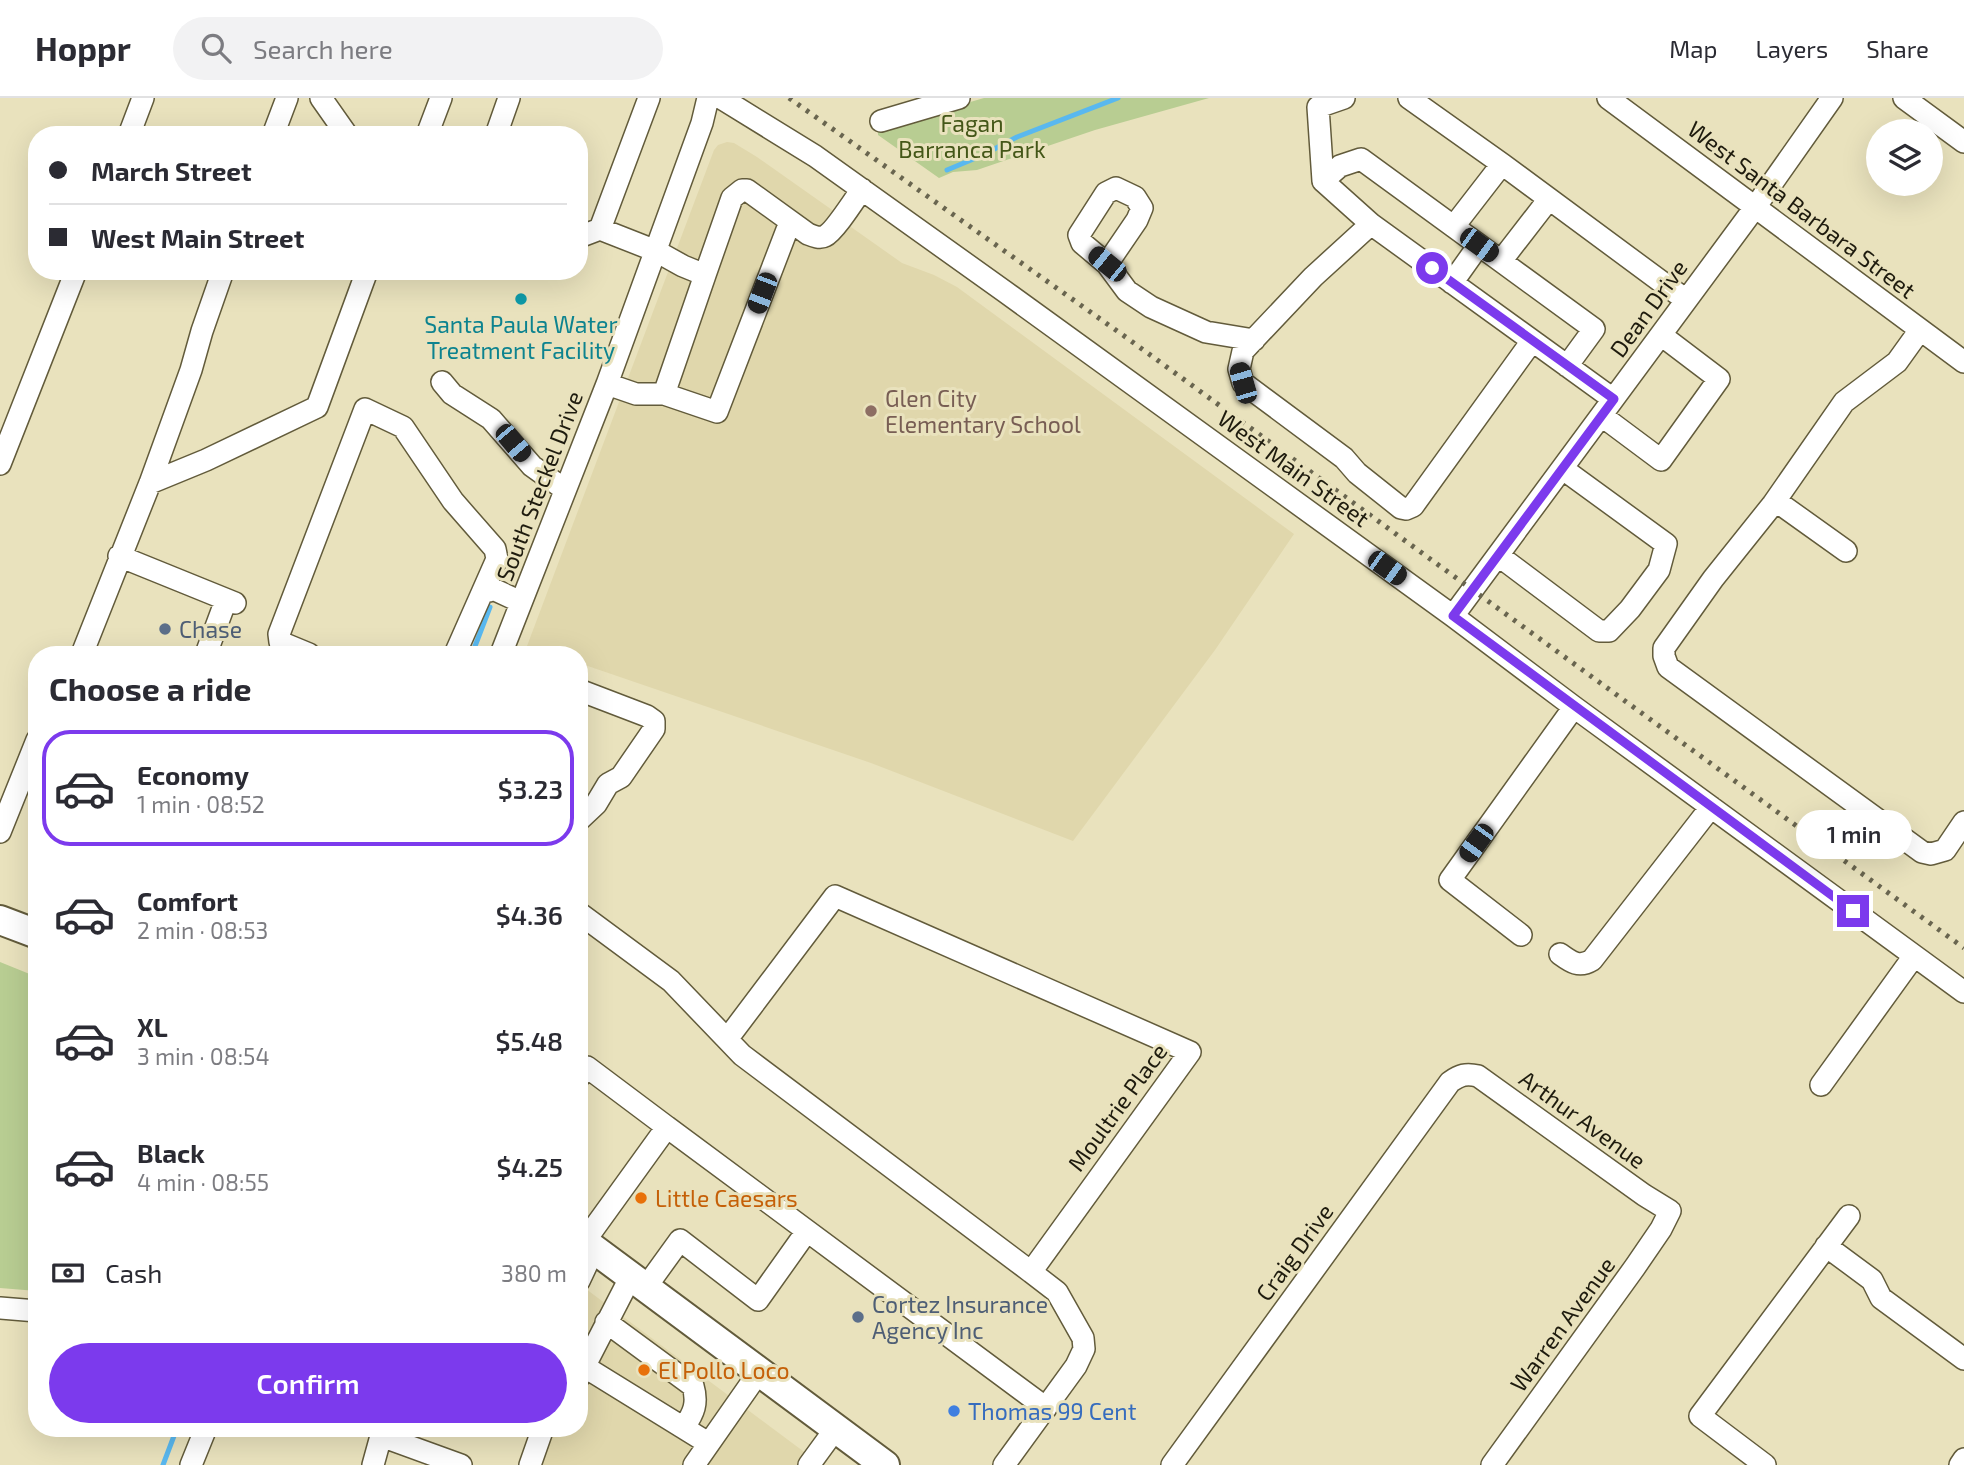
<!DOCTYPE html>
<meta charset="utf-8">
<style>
:root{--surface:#fff;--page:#f2f2f3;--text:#2b2b33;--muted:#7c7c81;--line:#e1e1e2;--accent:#7c3aed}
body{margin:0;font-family:"Exo 2",sans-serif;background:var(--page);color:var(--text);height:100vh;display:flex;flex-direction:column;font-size:26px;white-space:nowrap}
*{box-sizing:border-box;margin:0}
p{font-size:23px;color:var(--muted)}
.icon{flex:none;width:38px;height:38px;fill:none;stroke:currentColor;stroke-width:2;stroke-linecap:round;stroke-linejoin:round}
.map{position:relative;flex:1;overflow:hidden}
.sheet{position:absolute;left:28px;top:548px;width:560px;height:791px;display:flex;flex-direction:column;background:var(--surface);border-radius:28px;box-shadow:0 7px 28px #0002}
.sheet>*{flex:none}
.banner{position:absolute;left:28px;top:28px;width:560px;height:154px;border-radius:28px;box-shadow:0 7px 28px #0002;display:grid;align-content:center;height:154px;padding:0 21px;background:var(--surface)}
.controls{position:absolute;left:1866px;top:21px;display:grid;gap:14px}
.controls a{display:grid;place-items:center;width:77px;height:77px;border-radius:50%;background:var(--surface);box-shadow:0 7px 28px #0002;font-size:35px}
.end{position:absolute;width:32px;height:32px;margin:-16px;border:9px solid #7c3aed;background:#fff;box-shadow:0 0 0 4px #fff}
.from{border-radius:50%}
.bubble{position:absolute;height:49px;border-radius:24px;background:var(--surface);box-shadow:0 7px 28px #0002;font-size:23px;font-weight:600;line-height:49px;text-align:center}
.car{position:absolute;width:21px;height:42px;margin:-21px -10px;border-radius:9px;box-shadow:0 0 5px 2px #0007;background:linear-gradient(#222 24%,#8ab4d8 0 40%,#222 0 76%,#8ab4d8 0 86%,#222 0)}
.banner b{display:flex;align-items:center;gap:24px;height:66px;font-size:26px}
.banner b+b{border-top:2px solid var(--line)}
.banner i{width:18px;height:18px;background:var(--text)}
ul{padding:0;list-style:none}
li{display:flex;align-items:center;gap:21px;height:116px;margin:0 14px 10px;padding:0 7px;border:4px solid transparent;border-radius:28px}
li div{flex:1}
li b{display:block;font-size:26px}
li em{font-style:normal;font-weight:600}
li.active{border-color:var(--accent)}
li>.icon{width:63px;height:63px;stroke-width:1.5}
h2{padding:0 21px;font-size:32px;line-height:84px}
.pay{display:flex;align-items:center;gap:18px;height:77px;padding:0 21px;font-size:26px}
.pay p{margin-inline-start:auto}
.action{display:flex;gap:14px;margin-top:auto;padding:14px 21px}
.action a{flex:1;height:80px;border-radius:42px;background:var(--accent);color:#fff;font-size:28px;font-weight:600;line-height:80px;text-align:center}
header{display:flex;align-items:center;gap:42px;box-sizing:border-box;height:98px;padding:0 35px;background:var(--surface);border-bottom:2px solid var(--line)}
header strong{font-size:33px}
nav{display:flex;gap:38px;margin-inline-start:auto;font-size:24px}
.search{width:490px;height:63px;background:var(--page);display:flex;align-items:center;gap:18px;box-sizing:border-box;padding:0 24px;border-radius:38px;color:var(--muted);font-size:26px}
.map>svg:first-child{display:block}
</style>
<header>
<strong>Hoppr</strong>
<div class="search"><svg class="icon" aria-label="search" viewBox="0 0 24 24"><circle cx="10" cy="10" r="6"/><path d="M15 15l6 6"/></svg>Search here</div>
<nav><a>Map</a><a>Layers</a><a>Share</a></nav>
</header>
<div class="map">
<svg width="1964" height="1367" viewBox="0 0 1964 1367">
<rect width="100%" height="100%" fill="#e9e2bd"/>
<path fill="#e0d7ac" d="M727,44L734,45L757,59L835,114L834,117L902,165L934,177L957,189L1294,436L1215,552L1073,743L871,665L579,565V556H553L527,548L714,52L718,47Z
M586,1191L811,1359L804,1367H519L533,1330H579V1209Z"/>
<path fill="#b8cd92" d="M984,0H1209L1095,32L977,72L953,74L939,80L878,37V31Z
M0,864L37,879V1193L0,1190Z"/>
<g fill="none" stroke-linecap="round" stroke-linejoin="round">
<path stroke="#59b8ef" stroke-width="5" d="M947,72L983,57L1017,39L1118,0
M472,556L490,509
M163,1367L177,1330"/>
<g stroke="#625b3b" stroke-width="24">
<path id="minor" d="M321,0L347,37
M721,0L815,58L1004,193L1453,518L1574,609L1964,894
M1344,0L1318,9L1323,83L1371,126L1613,301
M1409,0L1502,66L1686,202
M1608,0L1964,264
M1904,0L1964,44
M881,23L959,0
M129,37L143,0
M273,37L287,0
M427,37L441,0
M496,37L509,0
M1323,83L1340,68L1361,61L1594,231L1567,268
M1371,126L1313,179L1243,253L1239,271L1243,285L1344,360L1357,375L1401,410L1406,411L1413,408L1532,243
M1454,128L1502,66
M579,139L600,131
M1501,163L1549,101
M1107,166L1137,122L1142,110L1135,99L1116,90L1106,95L1079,137L1082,145L1107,166L1127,193L1151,209L1206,234L1254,242
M705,177L732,100L742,92H747L808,136C813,138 820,141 825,138C834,134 855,101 862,91
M1452,185L1479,147
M1920,232L1897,264L1844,304L1773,406L1713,481L1664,550V558L1668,569L1922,754L1931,756L1945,752L1964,724
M442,284L452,296L491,321L532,368L564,391
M607,286L636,296H664L705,177L683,168L656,153L600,131L649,0
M664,296L717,314L790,124
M1602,318L1661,362L1719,281L1661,237
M0,366L76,173
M150,385L206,362L317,309L367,173
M1776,403L1846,453
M119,458L235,505
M1499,458L1599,533H1609L1630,511L1659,472L1666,446L1563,371
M489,493L493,491L521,504
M1453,518L1756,108L1832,0
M82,556L150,385L191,272L202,233L223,173
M206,556L226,502
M309,556L280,544L279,536L365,311L403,329L453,403L495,451L497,461L455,556
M501,556L607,286L702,25L708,0
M579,592L647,618L654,623V631L621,679L608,686L596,706L579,722
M0,734L37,642
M579,815L671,883L742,957L1031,1174L1190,954L835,798L728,940
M1521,837L1450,782L1574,609
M1560,856C1571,864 1579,870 1592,862L1711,709
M579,979L587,969L667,1029L584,1144
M1821,987L1914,858
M667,1029L1046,1310
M1826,1148L1872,1182L1881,1200L1964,1261
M579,1183L594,1151
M646,1189L680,1142L758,1202L807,1133
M0,1210L37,1213
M606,1224L693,1288C698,1305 694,1315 684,1329
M585,1269L708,1345
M579,1279L631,1178
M381,1338L461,1367
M191,1367L206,1330
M373,1367L381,1338L380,1330
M530,1367L543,1330
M694,1367L759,1274
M809,1367L836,1330
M1004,1367L1076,1268L1084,1251L1083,1240L1057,1194L1031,1174
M1172,1367L1450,984C1460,977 1466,975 1478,978L1644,1097L1670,1113L1661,1131L1635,1169L1492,1367
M1765,1367L1700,1318L1849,1118
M1960,1367L1964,1361"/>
</g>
<g stroke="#625b3b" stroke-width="32">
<path id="major" d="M0,822L37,836
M579,1140L885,1367"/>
</g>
<use href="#minor" stroke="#fff" stroke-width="21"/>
<use href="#major" stroke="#fff" stroke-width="28"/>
<path stroke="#69654f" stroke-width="5" stroke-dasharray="3.5 7" stroke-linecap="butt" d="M789,0L1127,240L1964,850"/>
</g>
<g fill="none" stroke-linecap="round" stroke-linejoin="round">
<path stroke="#7c3aed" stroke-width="9" d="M1432,170L1614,301L1453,518L1853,813"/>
</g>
<circle fill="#0f9aa8" stroke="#e9e2bd" stroke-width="2.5" cx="521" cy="201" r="7"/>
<circle fill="#8d6e63" stroke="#e9e2bd" stroke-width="2.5" cx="871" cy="313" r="7"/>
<g fill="#5c6f8a" stroke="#e9e2bd" stroke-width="2.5">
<circle cx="165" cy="531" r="7"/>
<circle cx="858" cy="1219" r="7"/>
</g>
<g fill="#e8710a" stroke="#e9e2bd" stroke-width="2.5">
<circle cx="641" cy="1100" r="7"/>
<circle cx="644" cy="1272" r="7"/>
</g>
<circle fill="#3f7fe0" stroke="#e9e2bd" stroke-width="2.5" cx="954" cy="1313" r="7"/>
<g text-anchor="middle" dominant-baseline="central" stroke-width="6" stroke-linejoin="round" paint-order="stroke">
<g font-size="23" fill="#445718" stroke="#e9e2bd">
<text x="972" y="25">Fagan<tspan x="972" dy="26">Barranca Park</tspan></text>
</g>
<g font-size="23" fill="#1e1b0e" stroke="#e9e2bd">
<text transform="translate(1802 111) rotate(37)">West Santa Barbara Street</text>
<text transform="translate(1648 210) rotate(-54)">Dean Drive</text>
<text transform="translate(1294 370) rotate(36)">West Main Street</text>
<text transform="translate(539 388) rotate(-69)">South Steckel Drive</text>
<text transform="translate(1117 1009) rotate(-54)">Moultrie Place</text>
<text transform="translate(1583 1021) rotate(36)">Arthur Avenue</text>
<text transform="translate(1294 1154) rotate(-54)">Craig Drive</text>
<text transform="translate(1562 1226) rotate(-54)">Warren Avenue</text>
</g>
<g font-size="23" fill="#0d838f" stroke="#e9e2bd">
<text x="521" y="226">Santa Paula Water<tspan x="521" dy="26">Treatment Facility</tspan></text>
</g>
<g font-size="23" fill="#785e54" stroke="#e9e2bd" text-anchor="start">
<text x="885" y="300">Glen City<tspan x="885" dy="26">Elementary School</tspan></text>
</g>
<g font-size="23" fill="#4e5e75" stroke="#e9e2bd" text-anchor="start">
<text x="179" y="531">Chase</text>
<text x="872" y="1206">Cortez Insurance<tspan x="872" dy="26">Agency Inc</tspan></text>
</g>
<g font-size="23" fill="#c56008" stroke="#e9e2bd" text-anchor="start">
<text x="655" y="1100">Little Caesars</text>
<text x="658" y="1272">El Pollo Loco</text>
</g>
<g font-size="23" fill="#366cbe" stroke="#e9e2bd" text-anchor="start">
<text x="968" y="1313">Thomas 99 Cent</text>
</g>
</g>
</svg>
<div class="controls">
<a><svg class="icon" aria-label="layers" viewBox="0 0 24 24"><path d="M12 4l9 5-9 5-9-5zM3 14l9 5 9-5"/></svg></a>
</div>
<i class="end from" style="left:1432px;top:170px"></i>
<i class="end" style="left:1853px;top:813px"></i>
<div class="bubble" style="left:1796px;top:712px;width:116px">1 min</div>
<i class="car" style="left:1479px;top:147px;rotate:126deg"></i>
<i class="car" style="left:1107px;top:166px;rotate:309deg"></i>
<i class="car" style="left:762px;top:195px;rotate:201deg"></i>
<i class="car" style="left:1243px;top:285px;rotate:344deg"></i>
<i class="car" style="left:513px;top:345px;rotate:140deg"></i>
<i class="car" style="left:1387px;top:470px;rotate:126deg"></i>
<i class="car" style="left:1476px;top:745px;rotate:216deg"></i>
<div class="banner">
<b><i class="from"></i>March Street</b>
<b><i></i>West Main Street</b>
</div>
<section class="sheet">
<h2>Choose a ride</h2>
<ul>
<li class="active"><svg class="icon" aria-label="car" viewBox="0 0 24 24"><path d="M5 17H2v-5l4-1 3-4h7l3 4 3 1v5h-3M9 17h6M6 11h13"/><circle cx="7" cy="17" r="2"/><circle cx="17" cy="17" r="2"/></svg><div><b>Economy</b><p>1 min · 08:52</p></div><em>$3.23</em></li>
<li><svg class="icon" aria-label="car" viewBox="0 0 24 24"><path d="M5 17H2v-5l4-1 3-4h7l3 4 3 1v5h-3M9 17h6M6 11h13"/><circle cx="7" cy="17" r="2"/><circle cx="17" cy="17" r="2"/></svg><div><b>Comfort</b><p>2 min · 08:53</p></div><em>$4.36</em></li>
<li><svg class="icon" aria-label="car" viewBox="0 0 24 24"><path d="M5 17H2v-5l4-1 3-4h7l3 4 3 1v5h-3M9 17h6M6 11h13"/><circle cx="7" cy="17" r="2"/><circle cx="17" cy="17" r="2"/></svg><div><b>XL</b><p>3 min · 08:54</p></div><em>$5.48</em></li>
<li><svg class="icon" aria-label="car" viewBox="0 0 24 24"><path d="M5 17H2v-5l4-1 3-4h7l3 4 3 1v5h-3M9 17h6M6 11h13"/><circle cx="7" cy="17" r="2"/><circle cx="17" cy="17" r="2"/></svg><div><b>Black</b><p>4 min · 08:55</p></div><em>$4.25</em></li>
</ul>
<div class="pay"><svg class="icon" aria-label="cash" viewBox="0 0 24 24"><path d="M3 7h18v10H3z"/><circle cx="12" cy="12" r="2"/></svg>Cash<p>380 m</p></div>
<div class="action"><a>Confirm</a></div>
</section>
</div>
